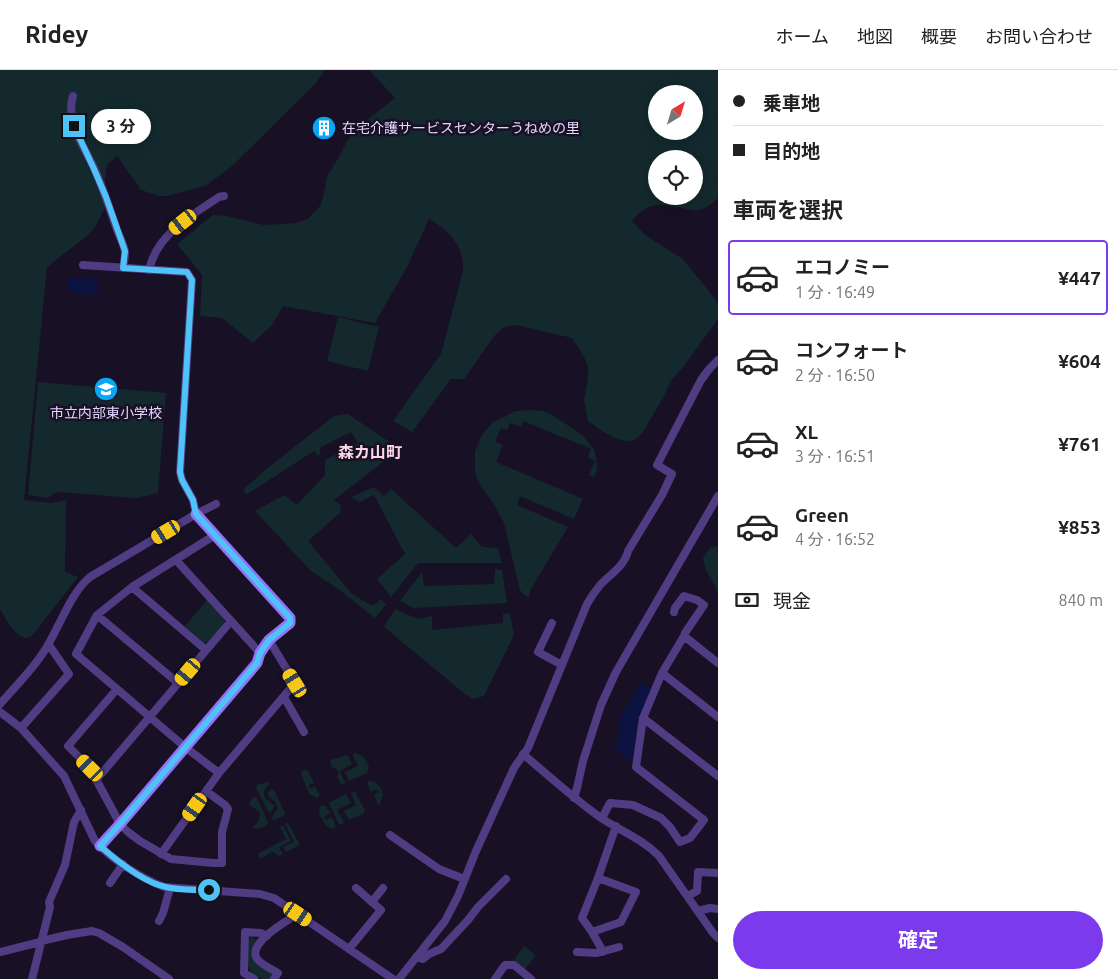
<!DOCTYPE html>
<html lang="ja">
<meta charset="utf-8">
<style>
:root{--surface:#fff;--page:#f2f2f2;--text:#222;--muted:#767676;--line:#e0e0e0;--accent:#7c3aed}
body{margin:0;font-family:Ubuntu,"Noto Sans JP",sans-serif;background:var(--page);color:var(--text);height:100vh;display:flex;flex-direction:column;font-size:19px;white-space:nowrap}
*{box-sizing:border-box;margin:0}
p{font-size:16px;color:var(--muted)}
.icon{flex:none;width:28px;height:28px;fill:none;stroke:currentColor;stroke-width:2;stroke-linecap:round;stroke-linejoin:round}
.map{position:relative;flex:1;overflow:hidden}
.sheet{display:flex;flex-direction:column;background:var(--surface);width:400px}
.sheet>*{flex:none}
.hud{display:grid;align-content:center;height:110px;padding:0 15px;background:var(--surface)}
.needle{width:32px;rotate:38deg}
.tools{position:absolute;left:648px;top:15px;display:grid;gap:10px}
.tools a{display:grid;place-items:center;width:55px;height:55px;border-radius:50%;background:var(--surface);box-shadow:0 2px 12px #0003;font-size:25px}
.end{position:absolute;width:22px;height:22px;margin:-11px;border:6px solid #4fc3f7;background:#111;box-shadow:0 0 0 2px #111}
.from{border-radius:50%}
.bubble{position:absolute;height:35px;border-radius:18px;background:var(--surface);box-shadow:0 2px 12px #0003;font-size:16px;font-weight:700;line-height:35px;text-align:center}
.car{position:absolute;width:15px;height:30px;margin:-15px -8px;border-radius:6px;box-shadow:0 0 4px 1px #0007;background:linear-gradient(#f5c518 24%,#345 0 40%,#f5c518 0 76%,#345 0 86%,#f5c518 0)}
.hud b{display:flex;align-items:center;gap:18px;height:48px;font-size:19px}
.hud b+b{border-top:1px solid var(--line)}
.hud i{width:12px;height:12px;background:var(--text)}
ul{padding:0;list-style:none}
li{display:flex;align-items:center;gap:15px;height:75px;margin:0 10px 8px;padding:0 5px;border:2px solid transparent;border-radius:5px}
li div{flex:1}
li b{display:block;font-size:19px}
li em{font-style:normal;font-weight:700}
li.active{border-color:var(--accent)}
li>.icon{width:45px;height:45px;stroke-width:1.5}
h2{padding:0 15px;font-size:22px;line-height:60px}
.pay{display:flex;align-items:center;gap:12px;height:55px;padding:0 15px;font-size:19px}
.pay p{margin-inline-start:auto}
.action{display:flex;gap:10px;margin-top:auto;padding:10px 15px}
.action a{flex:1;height:58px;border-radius:30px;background:var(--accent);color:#fff;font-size:20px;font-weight:700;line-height:58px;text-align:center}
header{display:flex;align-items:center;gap:30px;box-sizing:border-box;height:70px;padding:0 25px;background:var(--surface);border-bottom:1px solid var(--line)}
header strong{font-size:24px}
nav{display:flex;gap:28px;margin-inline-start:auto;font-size:18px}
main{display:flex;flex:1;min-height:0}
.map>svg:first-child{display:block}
</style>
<header>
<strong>Ridey</strong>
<nav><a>ホーム</a><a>地図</a><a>概要</a><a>お問い合わせ</a></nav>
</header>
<main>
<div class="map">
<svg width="718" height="909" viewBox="0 0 718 909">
<rect width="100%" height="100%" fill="#181025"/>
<path fill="#13292e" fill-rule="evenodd" d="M0,0H325L316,13L231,97L205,116L166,126H159L141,120L117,86L108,94L106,100L105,113L107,127L104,139L95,157L87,166L47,197L24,430L52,433L66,430L65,502L78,507L32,566L26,568C13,565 7,550 0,539Z
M369,0H718V128C712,133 706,139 698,140C692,141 687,139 682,138C659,133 648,131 632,151L645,165L683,189L716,230L718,235V249L684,296L671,311L663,328L641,365C637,368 634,371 629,371C616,372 598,358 588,351L584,330L588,309V296L583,285L572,268L516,255L504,257L495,265L464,309H451L412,362L393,351L441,284L463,201C465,177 449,160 429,149L408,195L375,253L283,236L272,255L253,273L222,248L200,246L202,205L177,174L213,145L226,146L264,155L296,153L308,149L321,135L328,104L338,89L347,71L358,57L395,28ZM656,24H694V61H656ZM656,89H694V126H656Z
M338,247L379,257L368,301L327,291Z
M38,312L166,323L158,423L137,428L57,422L47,428L28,425Z
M530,340L542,341L551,344L582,365L594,379L596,388L597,401L594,407L589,405L595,391L588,387L591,379L523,351L521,357L510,353L507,360L501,358L495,372L503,375L496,392L583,429L574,449L520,426L517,435L568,457L531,519L529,527L524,525L520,520L504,453L492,431L481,417L475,403V381L482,365L492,353L515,341Z
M348,344L400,379L334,430L340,434L341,442L308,471L352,524L373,536L381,529L386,535L375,548L338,519L310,500L255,441L284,425L297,435L325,405V390L358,373L351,362L321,377L319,387L314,381L246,425L244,419L265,400L334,346Z
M374,417L384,426L391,419L456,478L471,464L482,477L498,478L502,493H418L391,527L377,509L405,484L374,425L360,432L351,427Z
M718,476V524L716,518L706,500L703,488L710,478Z
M495,499L502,500L507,533L414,538L400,531L422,502L424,516L494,514Z
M207,530L224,549V554L209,572L204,573L185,556Z
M395,539L418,549L432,546V560L503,553V544L510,543L514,565L484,626L473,629L465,624L384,557Z
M354,683C363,684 366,690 369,697L367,703L349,711L345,702L358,696L353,686Z
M347,685L349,687L352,694L340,701L345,713L343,715L341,714L337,706L339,704L336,698L333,699L330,692L331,690Z
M303,700H305L308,701L314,713L309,715L310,719L315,716L320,725L317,728L309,724L301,704Z
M369,711C378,711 380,717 383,724L380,734L378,735L374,725L379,722L377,719L371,722L367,713Z
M268,712L270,713C269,715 267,717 265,719C261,727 269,731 274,735V737L271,742L269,743L256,718L257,715Z
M271,719L274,720L285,743L284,746L274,750L271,748L278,738L276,733L268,726V723Z
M355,721L365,741L363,744L349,750L344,741L356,735L351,723Z
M346,724L351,733L337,740L344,752L342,754H339L329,733Z
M254,727L257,728L268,752L266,756L256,759L253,758L259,750L260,743L249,734L251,729Z
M323,735L326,736L330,743L324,747L326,750L332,747L336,757L333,759C325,758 323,750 319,743L320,737Z
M288,753L300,775L286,782L283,777L294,772L285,754Z
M283,755L291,771L279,777L283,784L279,786L273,782C268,783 266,787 260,788L258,785L259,783L286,769L280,757Z
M251,867L254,868L256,870L253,876V890L271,902L272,907L270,909C244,909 247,891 248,871Z
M524,876L536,885L525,899L515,891V888Z"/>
<path fill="#0c1341" d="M68,207L98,209L97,225L67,222Z
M642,613L652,618L639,647L632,689H627L615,679L620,664V647Z"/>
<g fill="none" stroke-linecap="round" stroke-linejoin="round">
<path stroke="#4f3c82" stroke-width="8" d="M73,26C65,52 84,76 94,98C103,118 110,139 117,160C120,167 124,175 125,182C125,187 124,193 123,198
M83,195L187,202L192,210L180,402L182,410L193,430L196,444
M149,200C157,164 191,146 219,127L224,126
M215,465L132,517L97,545L76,584L185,677L219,703
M176,490L260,583
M132,517L206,580
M674,542L675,538L684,526L697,530L704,535L685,563L684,566
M97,545L178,613
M552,553L538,582L562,595
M662,603L718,647
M117,619L68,676L90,698L120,754L128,762L140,771L171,789L213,793H222V762L228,739L225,735L206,721
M284,627L304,662
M0,634C15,617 31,601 43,583C58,561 70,523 90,507L196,444L216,434
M0,642L21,658L64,706L95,771C112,790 141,808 164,817L260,824L274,828L393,909
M643,648L718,706
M21,658L69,604L49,575
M523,684C549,706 574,729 601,748C621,761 642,769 659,786L713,863L718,868
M97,709L231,551
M574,728L577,718L583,691L601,635L616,602L718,426
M602,748L610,733L633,735L661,748L670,757L680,772L690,768L704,750L636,697L643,648L662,603L684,566L718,593
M390,765L439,799L464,809
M161,784L219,703L295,613L269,570
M598,808L636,822L621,852L592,862L582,848L598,808L616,756
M110,813L123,794
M688,826L697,821L698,802L718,803
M372,832L383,818
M698,841L710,838L718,839
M159,851L163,843L170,818
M592,862L601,878L602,882
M41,871L67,865L92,861L99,863L123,877L169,909
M349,879L381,840L356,818
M0,882L40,872
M577,882L597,883L619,877
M416,887L423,889L429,884L441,879L468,850L478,837L506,809
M32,909L50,837L49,832L65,795L74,752L81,740
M254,909L244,903L245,862L261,863L267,866
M274,909L278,903C272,899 259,894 256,887C250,871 287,851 297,844
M399,909L445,851L458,826L476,781L514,698L528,678L587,534C591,527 596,520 601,514C611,504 625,495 628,481L662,425L672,404L657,395L701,310L710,298L718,290
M495,909L505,895H514L531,909"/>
<path stroke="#946ffa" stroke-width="11" d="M100,776L120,754L257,593L260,583L269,570L290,553V548L196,444"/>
</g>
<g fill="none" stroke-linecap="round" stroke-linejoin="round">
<path stroke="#4fc3f7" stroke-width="6" d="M74,56L94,99L106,127L125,181L123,198L187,202L192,210L180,402L182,410L193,430L196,444L290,548V553L269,570L260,583L257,593L120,754L100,776C116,790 145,813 166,817C179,820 195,820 209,820"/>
</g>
<defs>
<g id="building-disc" transform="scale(1.25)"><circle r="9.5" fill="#09a6f6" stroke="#181025"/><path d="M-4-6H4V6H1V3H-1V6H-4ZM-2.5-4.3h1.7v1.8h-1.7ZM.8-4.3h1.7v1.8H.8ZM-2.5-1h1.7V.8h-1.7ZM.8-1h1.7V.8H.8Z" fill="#fff"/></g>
<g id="school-disc" transform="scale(1.25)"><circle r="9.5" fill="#09a6f6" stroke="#181025"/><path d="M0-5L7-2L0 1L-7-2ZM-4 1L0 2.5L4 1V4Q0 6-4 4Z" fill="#fff"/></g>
</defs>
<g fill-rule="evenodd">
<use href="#building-disc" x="324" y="58"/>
<use href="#school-disc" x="106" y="319"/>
</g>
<g text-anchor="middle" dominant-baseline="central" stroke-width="5" stroke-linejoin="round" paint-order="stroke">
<g font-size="14" fill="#e3d5fe" stroke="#181025" text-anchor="start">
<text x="342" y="58">在宅介護サービスセンターうねめの里</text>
<text x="106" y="343" text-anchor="middle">市立内部東小学校</text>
</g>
<g font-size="16" font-weight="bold" fill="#fed7e6" stroke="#181025">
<text x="370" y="382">森カ山町</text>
</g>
</g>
</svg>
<div class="tools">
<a><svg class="needle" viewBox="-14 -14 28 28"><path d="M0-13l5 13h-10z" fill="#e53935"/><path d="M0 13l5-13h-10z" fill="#767676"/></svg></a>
<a><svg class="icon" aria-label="locate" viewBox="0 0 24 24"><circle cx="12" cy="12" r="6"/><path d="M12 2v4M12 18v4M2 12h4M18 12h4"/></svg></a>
</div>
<i class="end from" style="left:209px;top:820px"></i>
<i class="end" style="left:74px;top:56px"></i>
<div class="bubble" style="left:91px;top:39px;width:60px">3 分</div>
<i class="car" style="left:183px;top:152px;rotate:232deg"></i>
<i class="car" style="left:166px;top:462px;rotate:239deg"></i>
<i class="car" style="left:188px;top:602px;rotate:220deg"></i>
<i class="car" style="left:295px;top:613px;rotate:328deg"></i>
<i class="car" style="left:90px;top:698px;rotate:315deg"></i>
<i class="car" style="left:195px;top:737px;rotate:215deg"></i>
<i class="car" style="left:298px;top:844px;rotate:124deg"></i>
</div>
<section class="sheet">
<div class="hud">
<b><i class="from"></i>乗車地</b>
<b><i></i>目的地</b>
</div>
<h2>車両を選択</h2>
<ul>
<li class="active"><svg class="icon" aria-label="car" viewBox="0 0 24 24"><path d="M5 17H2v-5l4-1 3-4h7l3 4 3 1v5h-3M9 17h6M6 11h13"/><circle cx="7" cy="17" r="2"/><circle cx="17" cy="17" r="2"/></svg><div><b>エコノミー</b><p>1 分 · 16:49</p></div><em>¥447</em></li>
<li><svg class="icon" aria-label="car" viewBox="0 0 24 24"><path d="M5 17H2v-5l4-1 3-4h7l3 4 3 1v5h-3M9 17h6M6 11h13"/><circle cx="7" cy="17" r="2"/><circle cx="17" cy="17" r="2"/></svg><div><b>コンフォート</b><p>2 分 · 16:50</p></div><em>¥604</em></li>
<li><svg class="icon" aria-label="car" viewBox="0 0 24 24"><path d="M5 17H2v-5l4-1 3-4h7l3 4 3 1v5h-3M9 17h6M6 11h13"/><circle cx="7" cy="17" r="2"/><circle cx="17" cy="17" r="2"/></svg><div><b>XL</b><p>3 分 · 16:51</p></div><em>¥761</em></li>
<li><svg class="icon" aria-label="car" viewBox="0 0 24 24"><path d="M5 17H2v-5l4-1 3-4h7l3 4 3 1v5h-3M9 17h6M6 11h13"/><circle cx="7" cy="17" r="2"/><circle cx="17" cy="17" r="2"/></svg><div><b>Green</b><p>4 分 · 16:52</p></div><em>¥853</em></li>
</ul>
<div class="pay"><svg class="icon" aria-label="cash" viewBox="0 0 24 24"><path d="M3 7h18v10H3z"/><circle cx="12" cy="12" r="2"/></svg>現金<p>840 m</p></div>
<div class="action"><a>確定</a></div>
</section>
</main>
